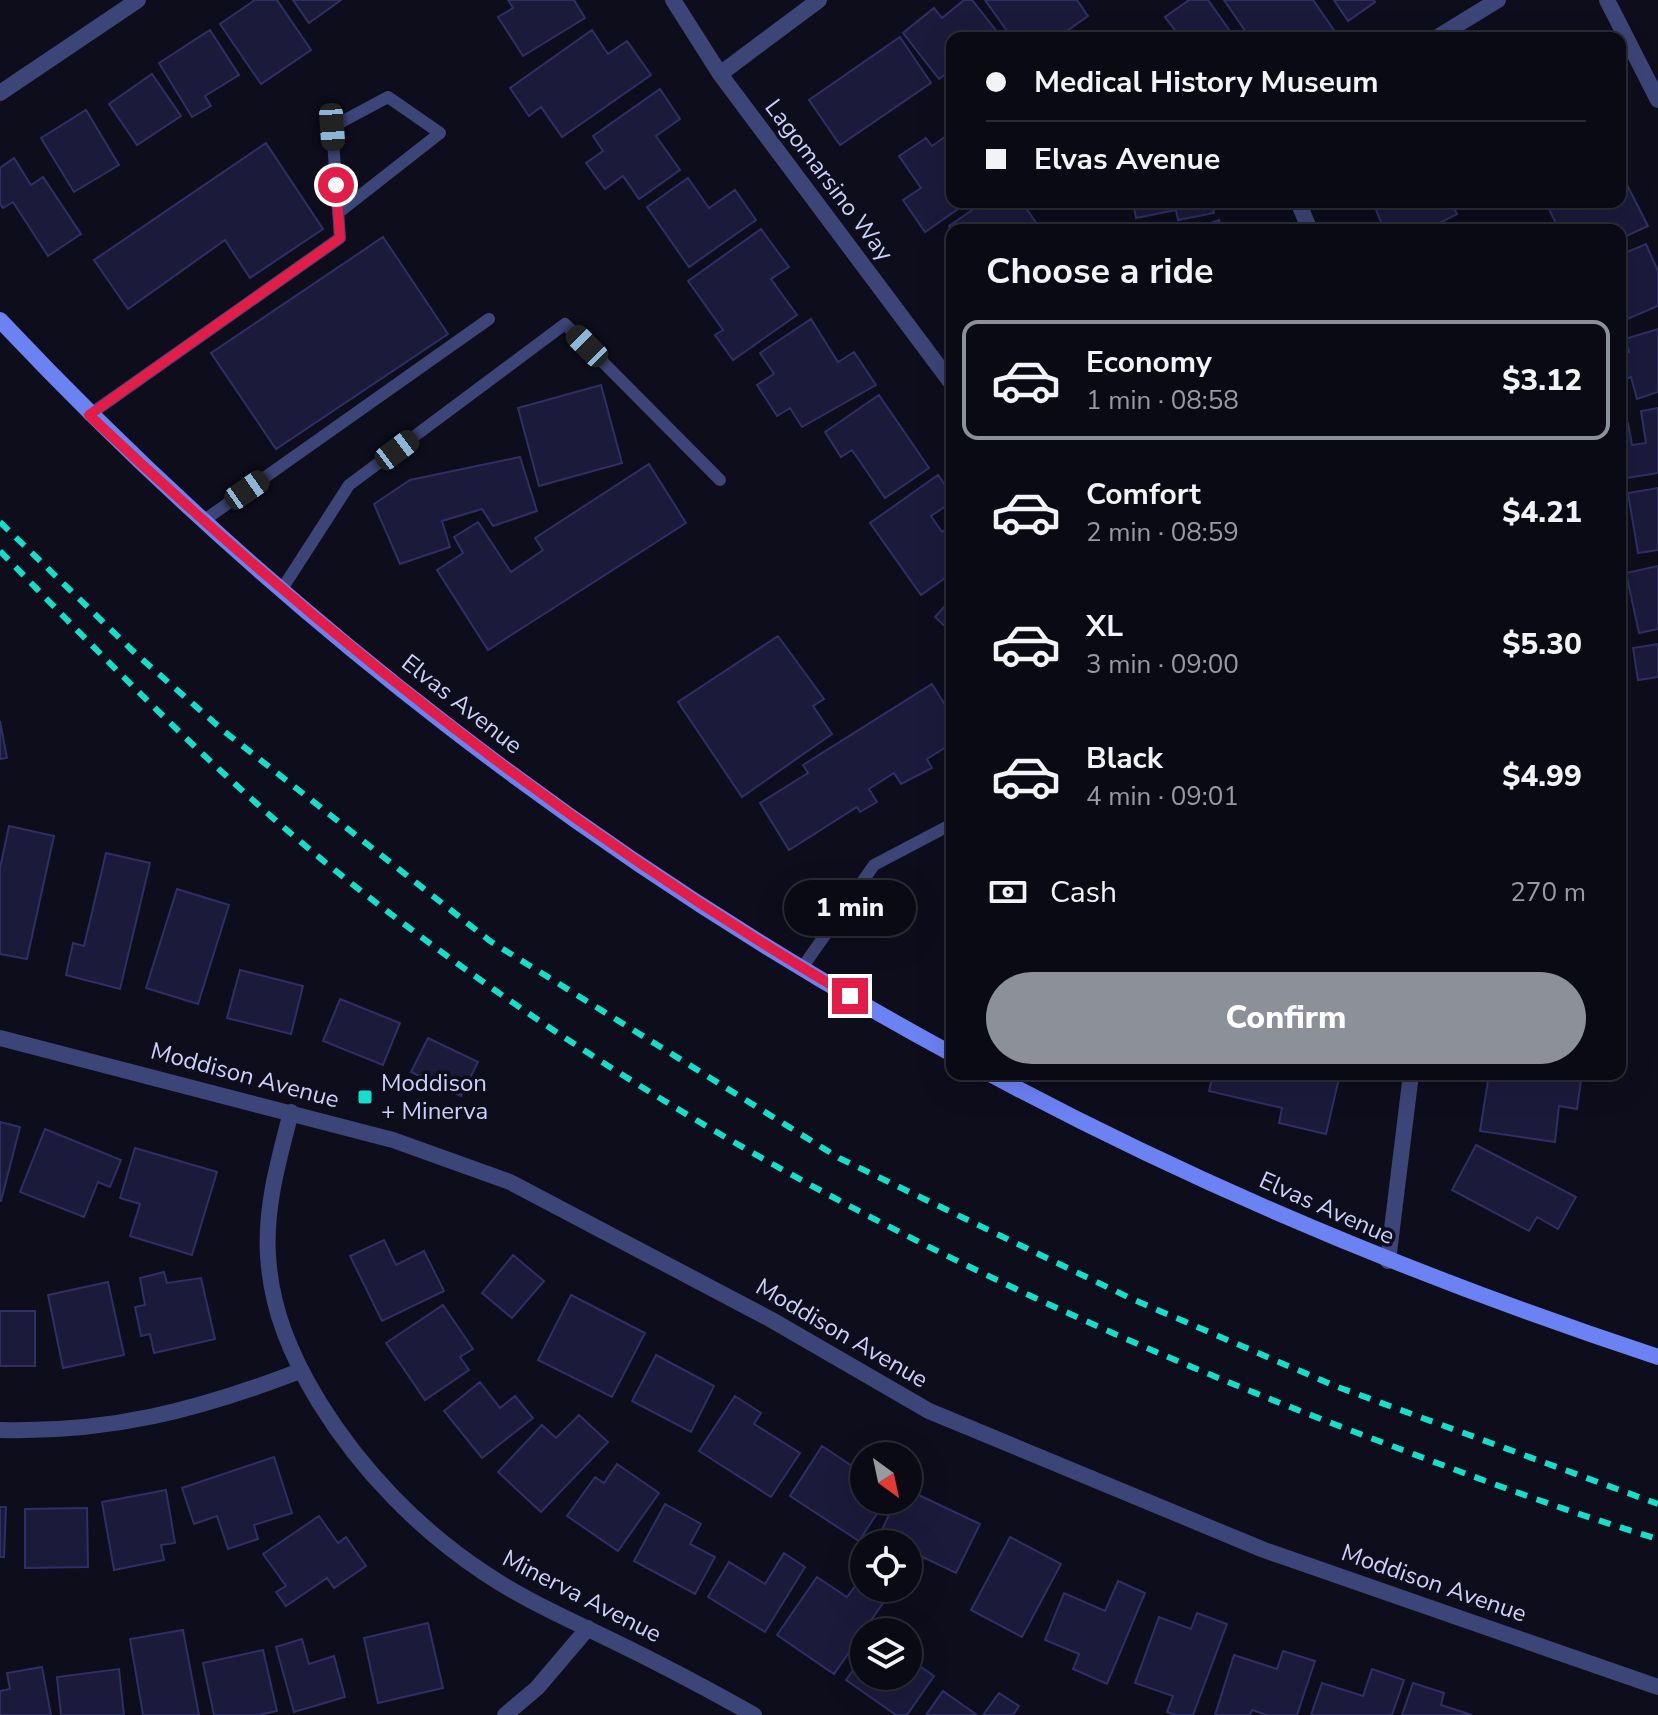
<!DOCTYPE html>
<meta charset="utf-8">
<style>
:root{--surface:#0a0a15;--page:#13131e;--text:#f1f3f6;--muted:#999aa0;--line:#2a2b34;--accent:#8c9099}
body{margin:0;font-family:"Nunito Sans",sans-serif;background:var(--page);color:var(--text);height:100vh;display:flex;flex-direction:column;font-size:30px;white-space:nowrap}
*{box-sizing:border-box;margin:0}
p{font-size:26px;color:var(--muted)}
.icon{flex:none;width:44px;height:44px;fill:none;stroke:currentColor;stroke-width:2;stroke-linecap:round;stroke-linejoin:round}
.map{position:relative;flex:1;overflow:hidden}
.side{position:absolute;left:946px;top:224px;width:680px;height:856px;display:flex;flex-direction:column;background:var(--surface);border-radius:16px;box-shadow:0 8px 32px #0002,0 0 0 2px var(--line)}
.side>*{flex:none}
.banner{position:absolute;left:946px;top:32px;width:680px;height:176px;border-radius:16px;box-shadow:0 8px 32px #0002,0 0 0 2px var(--line);display:grid;align-content:center;height:176px;padding:0 40px;background:var(--surface)}
.needle{width:52px;rotate:147deg}
.tools{position:absolute;left:850px;top:1442px;display:grid;gap:16px}
.tools a{display:grid;place-items:center;width:72px;height:72px;border-radius:50%;background:var(--surface);box-shadow:0 8px 32px #0002,0 0 0 2px var(--line);font-size:40px}
.end{position:absolute;width:36px;height:36px;margin:-18px;border:10px solid #e11d48;background:#fff;box-shadow:0 0 0 4px #fff}
.from{border-radius:50%}
.bubble{position:absolute;height:56px;border-radius:28px;background:var(--surface);box-shadow:0 8px 32px #0002,0 0 0 2px var(--line);font-size:26px;font-weight:800;line-height:56px;text-align:center}
.car{position:absolute;width:24px;height:48px;margin:-24px -12px;border-radius:10px;box-shadow:0 0 6px 2px #0007;background:linear-gradient(#222 24%,#8ab4d8 0 40%,#222 0 76%,#8ab4d8 0 86%,#222 0)}
.banner b{display:flex;align-items:center;gap:28px;height:76px;font-size:30px}
.banner b+b{border-top:2px solid var(--line)}
.banner i{width:20px;height:20px;background:var(--text)}
ul{padding:0;list-style:none}
li{display:flex;align-items:center;gap:24px;height:120px;margin:0 16px 12px;padding:0 24px;border:4px solid transparent;border-radius:16px}
li div{flex:1}
li b{display:block;font-size:30px}
li em{font-style:normal;font-weight:800}
li.active{border-color:var(--accent)}
li>.icon{width:72px;height:72px;stroke-width:1.5}
h2{padding:0 40px;font-size:36px;line-height:96px}
.pay{display:flex;align-items:center;gap:20px;height:88px;padding:0 40px;font-size:30px}
.pay p{margin-inline-start:auto}
.button{display:flex;gap:16px;margin-top:auto;padding:16px 40px}
.button a{flex:1;height:92px;border-radius:48px;background:var(--accent);color:#fff;font-size:32px;font-weight:800;line-height:92px;text-align:center}
.map>svg:first-child{display:block}
</style>
<div class="map">
<svg width="1658" height="1715" viewBox="0 0 1658 1715">
<rect width="100%" height="100%" fill="#0d0d1c"/>
<path fill="#1b1a3b" stroke="#2e2f65" stroke-width="2" d="M255,0H277L311,50L261,84L220,24Z
M293,0H341L309,23Z
M508,0H574L585,18L523,56L498,17L513,8Z
M964,0H972L1002,38H952V69L939,79L903,33L934,8L942,18Z
M985,0H1077L1088,16L1057,38H1012Z
M1189,0H1208L1235,38H1169L1177,33L1165,17Z
M1224,0H1313L1336,33L1329,38H1250Z
M1334,0H1373L1375,2L1348,21Z
M210,30L239,75L205,96L211,106L192,117L159,63Z
M592,30L608,54L627,41L651,75L562,137L541,107L529,116L510,88Z
M900,37L931,83L840,145L809,100Z
M152,74L181,116L137,145L109,104Z
M660,89L680,119L656,136L680,170L639,199L623,176L605,189L586,163L603,151L593,136Z
M86,110L119,165L74,192L41,138Z
M952,132V202H968L925,232L903,200L921,188L899,156L926,138L932,146Z
M266,143L323,229L250,278L225,240L128,309L94,260Z
M14,158L31,185L43,177L81,234L48,256L13,202L3,208L0,204V168Z
M1620,171L1648,226L1620,239V230H1559L1548,207L1557,202H1620Z
M688,178L709,208L735,190L756,220L689,267L647,207Z
M984,202H1022L1041,230L952,231L949,226Z
M1133,202H1212L1214,213L1178,220L1176,210L1136,218Z
M1373,202H1451L1457,214L1426,230H1384Z
M1219,220L1222,230H1190Z
M761,229L789,267L771,279L797,315L733,360L715,335L723,330L688,281Z
M383,237L448,334L276,449L211,353Z
M1646,244L1658,271V306L1625,320L1620,308V255Z
M811,319L838,362L854,352L876,385L802,427L790,408L777,416L757,385L774,374L760,353Z
M1658,329V392L1637,399L1631,377L1620,381V355L1629,352L1625,339Z
M601,385L622,463L539,486L518,408Z
M879,395L929,468L885,498L852,450L841,457L825,432Z
M1658,408V473L1620,479V424L1628,423L1632,445L1646,443L1641,411Z
M520,457L537,511L493,526L482,509L442,521L450,547L400,564L374,504L410,480Z
M649,464L686,523L488,650L437,570L463,553L454,537L478,522L511,572L543,550L535,538Z
M938,475L952,495V502L931,516L942,532L952,525V573L921,595L870,523Z
M1658,488V550L1638,553L1628,493Z
M1658,566V629L1639,633L1626,573Z
M952,598V633L935,617Z
M778,636L824,699L813,706L832,734L742,797L678,702Z
M1658,644V677L1638,680L1633,648Z
M932,684L952,716V753L948,746L927,759L932,768L901,784L894,773L869,789L877,802L860,812L857,807L789,850L760,803L808,773L803,765Z
M0,721L7,758L0,759Z
M9,826L54,836L27,959L0,954V868Z
M106,853L150,863L120,989L66,975L73,943L84,946Z
M177,889L229,905L198,1004L146,988Z
M240,970L303,986L291,1034L227,1018Z
M340,999L400,1023L383,1065L323,1041Z
M428,1038L478,1062L461,1096L411,1072Z
M1213,1074H1340L1326,1134L1279,1123L1282,1108L1209,1091Z
M1489,1074H1537L1581,1080L1577,1109L1559,1106L1555,1142L1480,1131Z
M0,1122L20,1127L1,1201H0Z
M45,1129L121,1160L110,1187L98,1182L84,1217L20,1192Z
M1476,1145L1576,1197L1558,1229L1537,1217L1529,1231L1452,1190Z
M135,1148L217,1172L192,1255L130,1236L140,1204L120,1198Z
M384,1240L396,1265L424,1251L444,1291L382,1321L350,1256Z
M513,1255L544,1281L512,1318L482,1293Z
M164,1272L167,1283L201,1278L215,1339L154,1353L150,1334L141,1336L135,1307L145,1305L140,1278Z
M108,1282L124,1355L63,1368L48,1295Z
M571,1295L645,1333L612,1397L538,1360Z
M443,1305L473,1349L460,1357L469,1370L425,1400L386,1343Z
M0,1311H35V1366H0Z
M656,1355L714,1386L691,1432L632,1401Z
M480,1382L500,1408L515,1396L533,1418L482,1458L444,1411Z
M735,1396L761,1413L754,1424L800,1453L771,1497L699,1451Z
M579,1415L608,1442L541,1512L498,1472L542,1425L556,1438Z
M822,1446L864,1474V1500H886L859,1541L790,1496Z
M274,1457L292,1513L254,1525L258,1539L228,1549L217,1516L194,1524L182,1488Z
M617,1464L659,1493L618,1551L567,1516L595,1477L604,1483Z
M166,1490L175,1543L161,1545L164,1560L114,1570L102,1502Z
M908,1490L980,1524L956,1573L908,1550V1544H895L879,1536L896,1500H908Z
M665,1504L701,1524L690,1544L715,1557L695,1594L634,1561Z
M0,1507H6L4,1557H0Z
M87,1508L88,1567L25,1568V1509Z
M319,1516L338,1543L346,1537L366,1566L334,1588L327,1578L286,1606L276,1592L286,1586L263,1554Z
M1010,1537L1061,1564L1022,1637L971,1610Z
M784,1553L805,1567L765,1632L708,1597L729,1562L765,1584Z
M817,1577L847,1597L856,1585L883,1603L834,1674L777,1635Z
M1118,1581L1145,1593L1107,1684L1073,1669L1079,1654L1045,1640L1064,1593L1105,1611Z
M1197,1613L1227,1624L1193,1715H1176L1167,1712L1173,1696L1135,1683L1159,1617L1191,1629Z
M428,1623L443,1688L378,1703L364,1638Z
M183,1630L199,1715H143L130,1639Z
M302,1639L309,1664L334,1656L345,1697L294,1712L276,1647Z
M263,1650L277,1711L258,1715H214L203,1663Z
M1283,1651L1315,1661L1297,1715H1267L1252,1710L1250,1715H1215L1234,1655L1277,1669Z
M864,1655V1676H908V1658L934,1676L907,1715H896L846,1680Z
M42,1667L51,1715H0V1691L10,1689L7,1673Z
M119,1669L124,1715H61L57,1677Z
M1372,1669L1404,1680L1392,1715H1311L1322,1683L1363,1696Z
M1413,1683L1444,1693L1441,1705L1472,1715H1402Z
M943,1691L977,1715H926Z
M999,1693L1019,1706L1013,1715H983Z"/>
<g fill="none" stroke-linecap="round" stroke-linejoin="round">
<path stroke="#3c4577" stroke-width="12" d="M89,415L340,238L332,127L388,97L440,133L338,213
M203,521L489,319
M282,589L349,485L565,324L720,480
M802,968L874,865L952,824"/>
<path stroke="#3c4577" stroke-width="16" d="M673,0L720,74L952,384
M1607,0L1658,100
M1436,38L1498,0
M720,74L819,0
M0,93L138,0
M1298,202L1310,230
M0,1038L393,1140L510,1182L770,1319L929,1411L1264,1550L1658,1687
M291,1112C279,1159 265,1206 268,1255C271,1309 291,1356 319,1402C361,1470 419,1530 486,1574C525,1600 568,1619 609,1639C659,1663 706,1688 754,1715
M1388,1261L1411,1074
M0,1430C110,1433 198,1410 300,1371
M505,1715L537,1688L588,1628"/>
<path stroke="#6b82f3" stroke-width="16" d="M0,320C275,612 599,863 952,1054
M990,1074C1204,1189 1428,1281 1658,1357"/>
<path stroke="#13e0cb" stroke-width="6" stroke-dasharray="12 10" stroke-linecap="butt" d="M0,522L136,654L225,732L490,941L839,1158L1132,1299L1335,1386L1658,1504
M0,551C105,659 209,767 326,863C631,1110 970,1284 1334,1424C1442,1465 1548,1506 1658,1539"/>
</g>
<g fill="none" stroke-linecap="round" stroke-linejoin="round">
<path stroke="#e11d48" stroke-width="10" d="M336,185L340,238L89,415C321,635 573,834 850,996"/>
</g>
<rect fill="#13e0cb" stroke="#0d0d1c" stroke-width="3" x="357" y="1089" width="16" height="16" rx="4"/>
<g text-anchor="middle" dominant-baseline="central" stroke-width="7" stroke-linejoin="round" paint-order="stroke">
<g font-size="24" fill="#ccd0fb" stroke="#0d0d1c">
<text transform="translate(829 180) rotate(53)">Lagomarsino Way</text>
<text transform="translate(462 704) rotate(38)">Elvas Avenue</text>
<text transform="translate(245 1075) rotate(15)">Moddison Avenue</text>
<text transform="translate(1327 1208) rotate(24)">Elvas Avenue</text>
<text transform="translate(842 1333) rotate(30)">Moddison Avenue</text>
<text transform="translate(1434 1583) rotate(19)">Moddison Avenue</text>
<text transform="translate(582 1596) rotate(27)">Minerva Avenue</text>
</g>
<g font-size="24" fill="#ccd0fb" stroke="#0d0d1c" text-anchor="start">
<text x="381" y="1083">Moddison<tspan x="381" dy="28">+ Minerva</tspan></text>
</g>
</g>
</svg>
<div class="tools">
<a><svg class="needle" viewBox="-14 -14 28 28"><path d="M0-13l5 13h-10z" fill="#e53935"/><path d="M0 13l5-13h-10z" fill="#999aa0"/></svg></a>
<a><svg class="icon" aria-label="locate" viewBox="0 0 24 24"><circle cx="12" cy="12" r="6"/><path d="M12 2v4M12 18v4M2 12h4M18 12h4"/></svg></a>
<a><svg class="icon" aria-label="layers" viewBox="0 0 24 24"><path d="M12 4l9 5-9 5-9-5zM3 14l9 5 9-5"/></svg></a>
</div>
<i class="end from" style="left:336px;top:185px"></i>
<i class="end" style="left:850px;top:996px"></i>
<div class="bubble" style="left:784px;top:880px;width:132px">1 min</div>
<i class="car" style="left:332px;top:127px;rotate:176deg"></i>
<i class="car" style="left:587px;top:346px;rotate:315deg"></i>
<i class="car" style="left:397px;top:450px;rotate:53deg"></i>
<i class="car" style="left:247px;top:490px;rotate:55deg"></i>
<div class="banner">
<b><i class="from"></i>Medical History Museum</b>
<b><i></i>Elvas Avenue</b>
</div>
<section class="side">
<h2>Choose a ride</h2>
<ul>
<li class="active"><svg class="icon" aria-label="car" viewBox="0 0 24 24"><path d="M5 17H2v-5l4-1 3-4h7l3 4 3 1v5h-3M9 17h6M6 11h13"/><circle cx="7" cy="17" r="2"/><circle cx="17" cy="17" r="2"/></svg><div><b>Economy</b><p>1 min · 08:58</p></div><em>$3.12</em></li>
<li><svg class="icon" aria-label="car" viewBox="0 0 24 24"><path d="M5 17H2v-5l4-1 3-4h7l3 4 3 1v5h-3M9 17h6M6 11h13"/><circle cx="7" cy="17" r="2"/><circle cx="17" cy="17" r="2"/></svg><div><b>Comfort</b><p>2 min · 08:59</p></div><em>$4.21</em></li>
<li><svg class="icon" aria-label="car" viewBox="0 0 24 24"><path d="M5 17H2v-5l4-1 3-4h7l3 4 3 1v5h-3M9 17h6M6 11h13"/><circle cx="7" cy="17" r="2"/><circle cx="17" cy="17" r="2"/></svg><div><b>XL</b><p>3 min · 09:00</p></div><em>$5.30</em></li>
<li><svg class="icon" aria-label="car" viewBox="0 0 24 24"><path d="M5 17H2v-5l4-1 3-4h7l3 4 3 1v5h-3M9 17h6M6 11h13"/><circle cx="7" cy="17" r="2"/><circle cx="17" cy="17" r="2"/></svg><div><b>Black</b><p>4 min · 09:01</p></div><em>$4.99</em></li>
</ul>
<div class="pay"><svg class="icon" aria-label="cash" viewBox="0 0 24 24"><path d="M3 7h18v10H3z"/><circle cx="12" cy="12" r="2"/></svg>Cash<p>270 m</p></div>
<div class="button"><a>Confirm</a></div>
</section>
</div>
